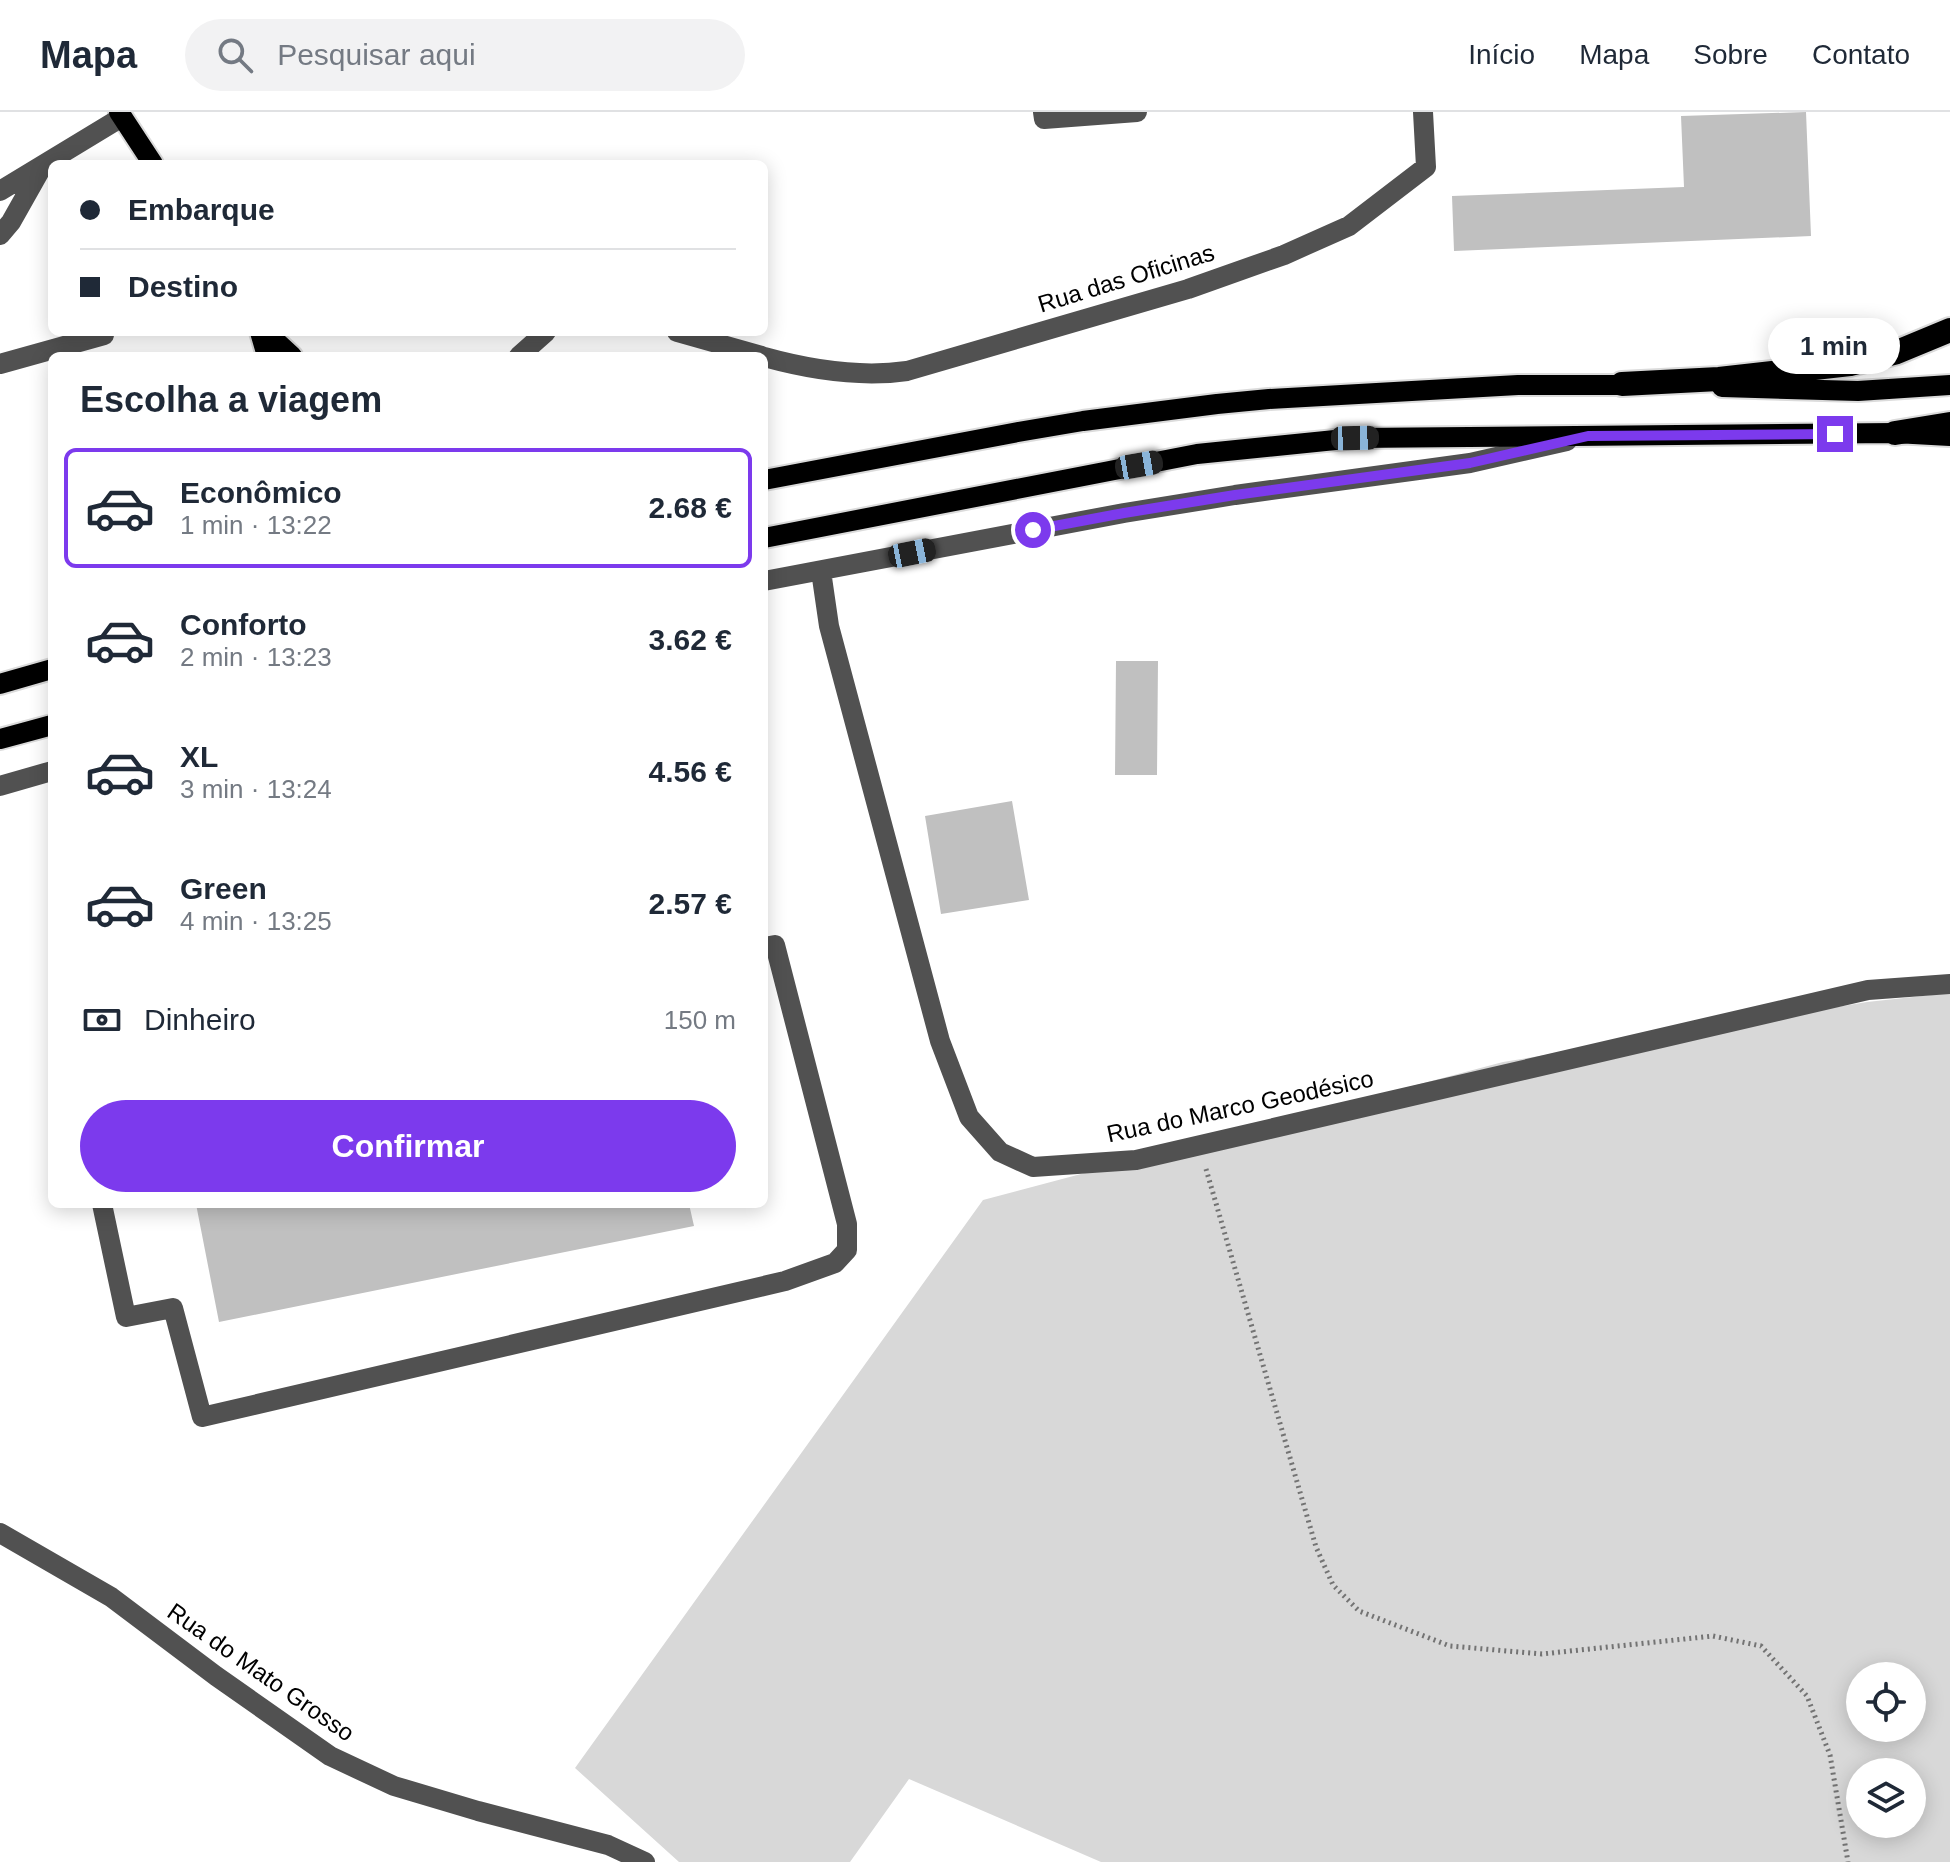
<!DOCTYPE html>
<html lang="pt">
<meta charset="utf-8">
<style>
:root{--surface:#fff;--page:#f2f2f3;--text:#1f2937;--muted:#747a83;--line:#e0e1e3;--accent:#7c3aed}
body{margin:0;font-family:Arial,sans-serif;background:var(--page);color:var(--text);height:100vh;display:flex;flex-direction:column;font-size:30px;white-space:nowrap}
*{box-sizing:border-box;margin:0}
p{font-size:26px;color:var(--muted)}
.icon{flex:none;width:44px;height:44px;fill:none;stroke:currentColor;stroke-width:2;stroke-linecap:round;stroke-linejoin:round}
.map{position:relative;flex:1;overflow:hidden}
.drawer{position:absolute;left:48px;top:240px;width:720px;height:856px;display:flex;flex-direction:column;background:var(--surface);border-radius:12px;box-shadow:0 4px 20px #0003}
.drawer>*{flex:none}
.banner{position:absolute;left:48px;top:48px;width:720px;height:176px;border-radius:12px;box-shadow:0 4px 20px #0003;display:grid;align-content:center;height:176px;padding:0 32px;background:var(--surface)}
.tools{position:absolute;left:1846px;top:1550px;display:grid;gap:16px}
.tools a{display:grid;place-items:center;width:80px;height:80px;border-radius:50%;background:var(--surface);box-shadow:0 4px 20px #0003;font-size:40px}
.end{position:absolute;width:36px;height:36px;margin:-18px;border:10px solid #7c3aed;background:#fff;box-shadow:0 0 0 4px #fff}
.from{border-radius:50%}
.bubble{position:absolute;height:56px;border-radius:28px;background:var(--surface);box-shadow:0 4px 20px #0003;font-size:26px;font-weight:800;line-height:56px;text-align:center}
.car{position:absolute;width:24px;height:48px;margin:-24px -12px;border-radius:10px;box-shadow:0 0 6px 2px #0007;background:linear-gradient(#222 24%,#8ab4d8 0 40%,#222 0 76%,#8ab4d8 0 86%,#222 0)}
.banner b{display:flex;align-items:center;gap:28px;height:76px;font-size:30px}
.banner b+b{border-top:2px solid var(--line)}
.banner i{width:20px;height:20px;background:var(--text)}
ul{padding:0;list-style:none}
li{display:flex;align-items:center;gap:24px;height:120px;margin:0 16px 12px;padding:0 16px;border:4px solid transparent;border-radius:12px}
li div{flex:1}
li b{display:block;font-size:30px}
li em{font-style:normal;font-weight:800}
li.selected{border-color:var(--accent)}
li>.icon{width:72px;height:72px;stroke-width:1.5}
h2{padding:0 32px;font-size:36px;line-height:96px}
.pay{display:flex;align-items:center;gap:20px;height:88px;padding:0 32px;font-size:30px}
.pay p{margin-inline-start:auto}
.action{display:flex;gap:16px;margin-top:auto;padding:16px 32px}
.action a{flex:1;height:92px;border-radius:48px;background:var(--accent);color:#fff;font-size:32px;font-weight:800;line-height:92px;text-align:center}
header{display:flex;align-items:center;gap:48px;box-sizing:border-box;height:112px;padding:0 40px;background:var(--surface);border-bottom:2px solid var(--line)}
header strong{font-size:38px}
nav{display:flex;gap:44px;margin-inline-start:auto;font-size:28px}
.search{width:560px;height:72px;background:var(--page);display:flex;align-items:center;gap:20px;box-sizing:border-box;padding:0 28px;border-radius:44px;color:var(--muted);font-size:30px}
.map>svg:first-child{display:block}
</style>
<header>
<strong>Mapa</strong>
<div class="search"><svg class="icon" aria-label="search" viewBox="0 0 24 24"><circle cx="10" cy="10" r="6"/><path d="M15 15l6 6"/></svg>Pesquisar aqui</div>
<nav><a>Início</a><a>Mapa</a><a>Sobre</a><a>Contato</a></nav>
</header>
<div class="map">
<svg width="1950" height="1750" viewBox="0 0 1950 1750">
<rect width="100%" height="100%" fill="#fff"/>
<path fill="#d8d8d8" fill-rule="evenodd" d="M1950,881V1750H1101L909,1667L850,1750H679L575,1656L983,1088L1503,950L1867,890ZM1860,1564H1912V1616H1860ZM1860,1660H1912V1712H1860Z"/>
<path fill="#c0c0c0" d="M1806,0L1811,124L1454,139L1452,84L1684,75L1681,4Z
M1116,549H1158L1157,663H1115Z
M1012,689L1029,788L941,802L925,704Z
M196,1092H689L694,1114L219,1210Z"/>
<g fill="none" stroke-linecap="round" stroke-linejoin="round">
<g stroke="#dbdbdb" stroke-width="24">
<path id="major" d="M119,0L153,52
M260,220L267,244
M266,220L292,244
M1722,275L1858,279L1950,273
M764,368L1018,320L1083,309L1217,292L1269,287L1518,273H1634
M764,426L1197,342L1355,326L1895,321L1950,324
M0,572L52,557
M0,627L52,613"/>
</g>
<g stroke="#dbdbdb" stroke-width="28">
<path id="highway" d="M1622,272L1719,267L1850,252L1897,240L1950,218
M1895,321L1950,312"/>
</g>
<path stroke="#737373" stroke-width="5" stroke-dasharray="2 4" stroke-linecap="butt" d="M1206,1057L1316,1435L1333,1473L1359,1499L1450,1534L1542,1542L1713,1524L1761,1534L1807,1584L1830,1643L1848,1750"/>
<path stroke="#515151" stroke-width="20" d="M1043,0L1044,7L1137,0
M0,79L122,5
M0,123L11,110L42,55
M677,220L762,244
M519,244L546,220
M764,245C811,258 859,266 907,259L1188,177L1284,143L1349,114L1426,55L1423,0
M0,252L104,223
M821,459L829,514L940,929L969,1005L1000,1040L1033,1055L1136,1048L1868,878L1950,872
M764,469L1124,401L1235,383L1470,351L1567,329
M0,674L52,659
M102,1092L126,1205L173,1196L202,1305L785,1169L835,1151L847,1138V1112L775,833L764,835
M0,1421L111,1485L216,1564L330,1644L394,1674L478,1699L608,1733L645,1750"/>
<use href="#major" stroke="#000" stroke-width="20"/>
<use href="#highway" stroke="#000" stroke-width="24"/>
</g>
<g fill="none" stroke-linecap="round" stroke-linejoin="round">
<path stroke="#7c3aed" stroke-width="10" d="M1033,418L1124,401L1235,383L1470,351L1588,324L1835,322"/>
</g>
<g text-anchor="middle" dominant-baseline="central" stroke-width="8" stroke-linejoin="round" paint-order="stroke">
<g font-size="24" fill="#000" stroke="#fff">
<text transform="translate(1126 166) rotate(-17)">Rua das Oficinas</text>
<text transform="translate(1240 994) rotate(-12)">Rua do Marco Geodésico</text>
<text transform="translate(261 1560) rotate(35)">Rua do Mato Grosso</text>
</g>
</g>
</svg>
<div class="tools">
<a><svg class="icon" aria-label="locate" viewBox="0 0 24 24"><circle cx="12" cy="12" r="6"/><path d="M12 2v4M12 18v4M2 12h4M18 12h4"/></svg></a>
<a><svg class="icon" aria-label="layers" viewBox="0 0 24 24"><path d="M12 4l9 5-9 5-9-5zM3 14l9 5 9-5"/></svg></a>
</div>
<i class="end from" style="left:1033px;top:418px"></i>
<i class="end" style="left:1835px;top:322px"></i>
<div class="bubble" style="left:1768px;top:206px;width:132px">1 min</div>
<i class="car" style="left:1355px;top:326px;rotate:89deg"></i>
<i class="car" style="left:1139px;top:353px;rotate:80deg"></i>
<i class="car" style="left:912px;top:441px;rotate:79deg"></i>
<div class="banner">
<b><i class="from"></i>Embarque</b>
<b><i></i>Destino</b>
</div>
<section class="drawer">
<h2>Escolha a viagem</h2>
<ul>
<li class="selected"><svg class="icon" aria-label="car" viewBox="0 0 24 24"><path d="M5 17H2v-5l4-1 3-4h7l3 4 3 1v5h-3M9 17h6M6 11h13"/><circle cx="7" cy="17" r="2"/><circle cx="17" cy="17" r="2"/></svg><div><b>Econômico</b><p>1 min · 13:22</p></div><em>2.68 €</em></li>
<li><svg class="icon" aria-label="car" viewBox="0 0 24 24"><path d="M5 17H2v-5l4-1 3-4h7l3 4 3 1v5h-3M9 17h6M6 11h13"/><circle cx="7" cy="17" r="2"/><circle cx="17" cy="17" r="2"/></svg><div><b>Conforto</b><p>2 min · 13:23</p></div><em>3.62 €</em></li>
<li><svg class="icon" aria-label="car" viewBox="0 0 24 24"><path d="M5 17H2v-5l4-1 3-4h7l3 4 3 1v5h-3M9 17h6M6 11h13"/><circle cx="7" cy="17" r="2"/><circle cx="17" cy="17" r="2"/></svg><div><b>XL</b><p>3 min · 13:24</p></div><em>4.56 €</em></li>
<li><svg class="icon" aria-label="car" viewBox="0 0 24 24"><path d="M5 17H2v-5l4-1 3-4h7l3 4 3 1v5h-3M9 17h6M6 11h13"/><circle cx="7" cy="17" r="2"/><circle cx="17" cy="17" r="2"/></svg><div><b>Green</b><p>4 min · 13:25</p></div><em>2.57 €</em></li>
</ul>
<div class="pay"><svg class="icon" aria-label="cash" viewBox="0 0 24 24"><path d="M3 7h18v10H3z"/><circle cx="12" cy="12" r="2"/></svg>Dinheiro<p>150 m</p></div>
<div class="action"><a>Confirmar</a></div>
</section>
</div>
